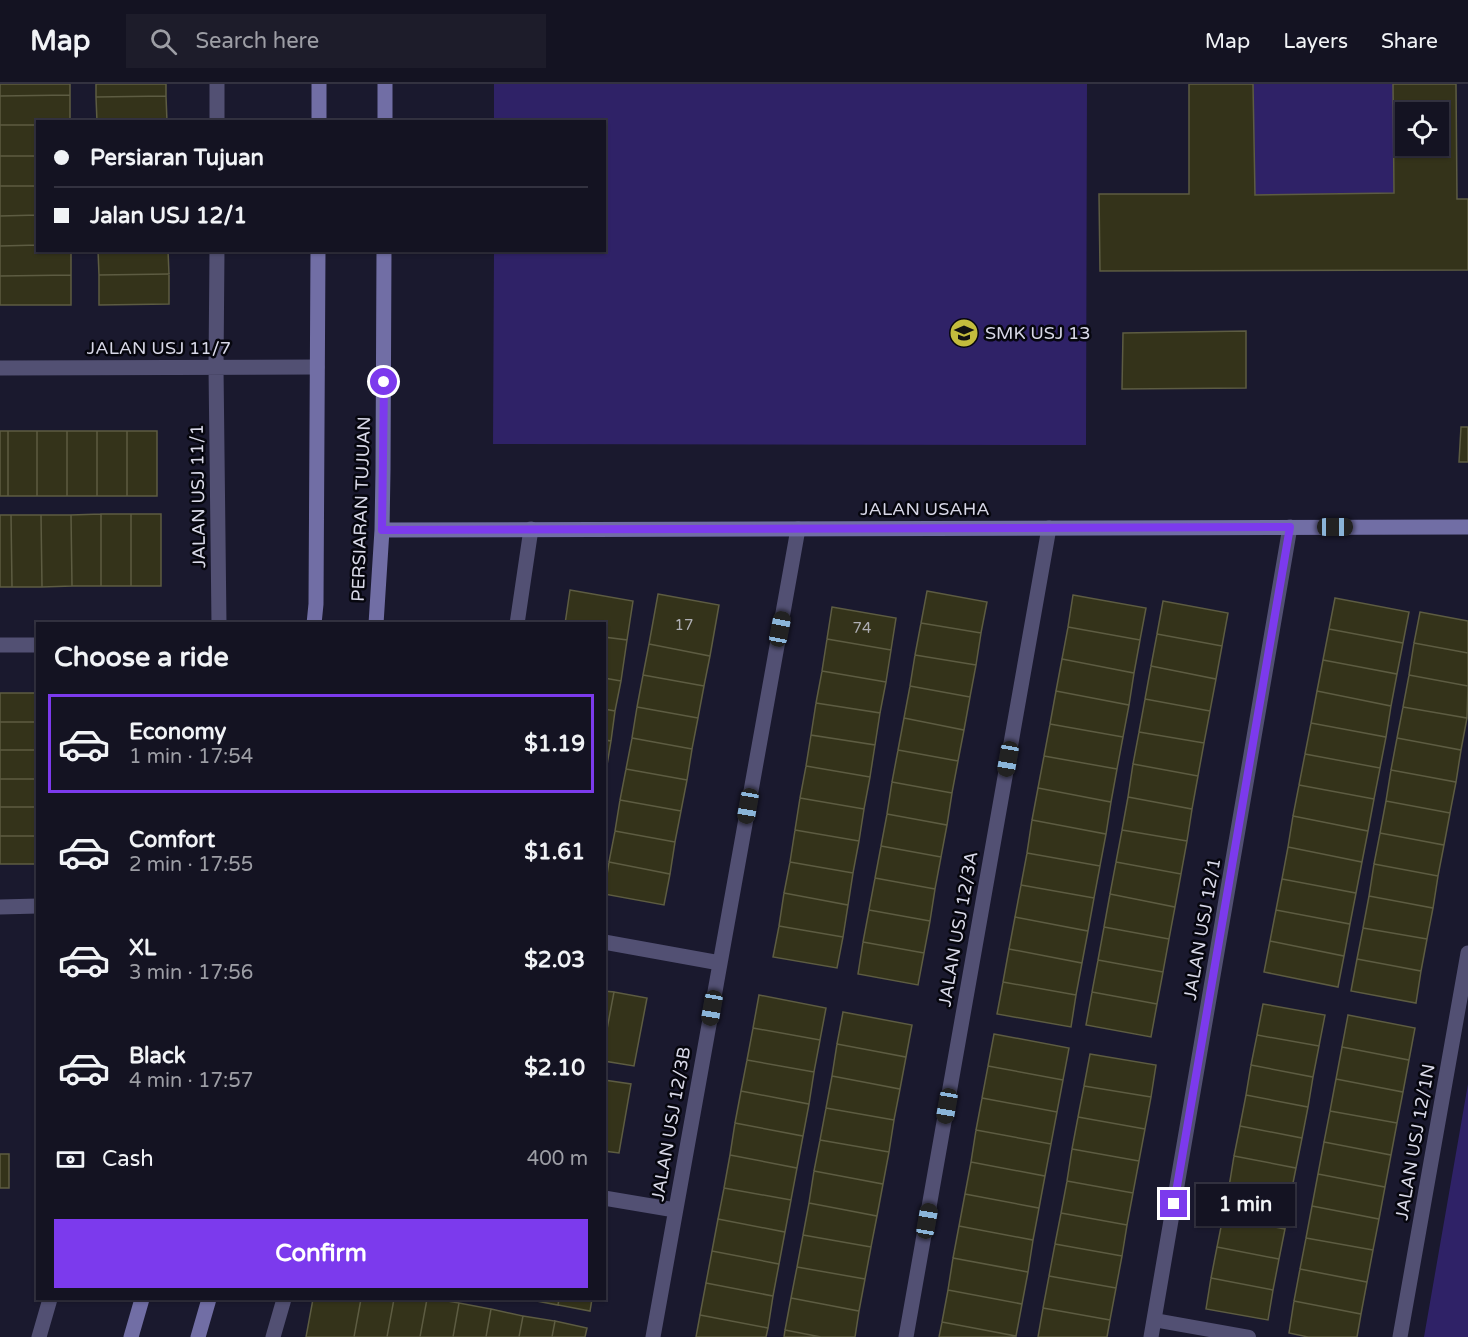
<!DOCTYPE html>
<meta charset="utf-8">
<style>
:root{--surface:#141322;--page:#1d1c2a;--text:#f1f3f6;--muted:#9d9ea5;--line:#333240;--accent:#7c3aed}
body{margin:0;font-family:"Varela Round",sans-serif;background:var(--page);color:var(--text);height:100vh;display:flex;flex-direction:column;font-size:22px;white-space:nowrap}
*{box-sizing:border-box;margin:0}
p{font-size:20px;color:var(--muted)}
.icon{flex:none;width:33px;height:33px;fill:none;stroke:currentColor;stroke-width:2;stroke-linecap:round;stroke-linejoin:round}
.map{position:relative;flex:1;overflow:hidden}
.sheet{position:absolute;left:36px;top:538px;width:570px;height:678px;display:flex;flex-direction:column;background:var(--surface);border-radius:0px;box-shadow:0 2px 4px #0004,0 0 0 2px var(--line)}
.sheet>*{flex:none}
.top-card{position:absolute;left:36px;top:36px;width:570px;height:132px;border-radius:0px;box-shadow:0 2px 4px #0004,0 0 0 2px var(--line);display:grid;align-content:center;height:132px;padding:0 18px;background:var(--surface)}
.buttons{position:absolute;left:1395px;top:18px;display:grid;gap:12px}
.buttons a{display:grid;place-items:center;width:54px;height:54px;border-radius:0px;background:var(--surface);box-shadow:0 2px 4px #0004,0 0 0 2px var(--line);font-size:30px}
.end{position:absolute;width:27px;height:27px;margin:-14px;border:8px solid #7c3aed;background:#fff;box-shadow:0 0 0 3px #fff}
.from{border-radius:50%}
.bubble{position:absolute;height:42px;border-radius:0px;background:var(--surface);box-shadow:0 2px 4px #0004,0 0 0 2px var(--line);font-size:20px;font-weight:700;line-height:42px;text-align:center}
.car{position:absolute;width:18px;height:36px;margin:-18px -9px;border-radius:8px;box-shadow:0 0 4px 2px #0007;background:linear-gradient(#222 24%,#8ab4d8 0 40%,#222 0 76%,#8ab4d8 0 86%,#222 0)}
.top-card b{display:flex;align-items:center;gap:21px;height:57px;font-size:22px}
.top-card b+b{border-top:2px solid var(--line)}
.top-card i{width:15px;height:15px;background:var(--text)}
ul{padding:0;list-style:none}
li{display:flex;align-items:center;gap:18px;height:99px;margin:0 12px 9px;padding:0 6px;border:3px solid transparent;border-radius:0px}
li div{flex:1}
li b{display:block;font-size:22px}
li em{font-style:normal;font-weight:700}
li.on{border-color:var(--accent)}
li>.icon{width:54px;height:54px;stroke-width:1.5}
h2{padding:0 18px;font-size:27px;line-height:72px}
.pay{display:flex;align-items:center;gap:15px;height:66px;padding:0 18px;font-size:22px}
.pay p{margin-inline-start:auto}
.action{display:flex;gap:12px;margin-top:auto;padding:12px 18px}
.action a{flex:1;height:69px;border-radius:0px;background:var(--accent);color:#fff;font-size:24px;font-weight:700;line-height:69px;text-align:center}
header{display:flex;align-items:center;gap:36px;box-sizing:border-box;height:84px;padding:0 30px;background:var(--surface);border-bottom:2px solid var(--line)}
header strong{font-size:28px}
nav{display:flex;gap:33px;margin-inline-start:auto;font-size:21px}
.search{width:420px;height:54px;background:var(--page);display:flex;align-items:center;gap:15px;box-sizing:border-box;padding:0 21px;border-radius:0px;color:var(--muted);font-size:22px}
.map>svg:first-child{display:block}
</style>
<header>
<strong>Map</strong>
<div class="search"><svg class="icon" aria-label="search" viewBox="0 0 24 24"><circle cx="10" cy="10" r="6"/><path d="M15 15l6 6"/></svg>Search here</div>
<nav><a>Map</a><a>Layers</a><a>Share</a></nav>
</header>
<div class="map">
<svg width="1468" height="1253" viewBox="0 0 1468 1253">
<rect width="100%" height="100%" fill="#1a192e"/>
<path fill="#2f2267" d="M494,0H1087L1086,361L493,360L494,167L604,166V38L494,37Z
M1253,0H1393L1394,109L1255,111Z
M1468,1000V1253H1424Z"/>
<path fill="#34331a" stroke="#5d5c42" stroke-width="1.5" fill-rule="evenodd" d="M0,0H70V11L0,12Z
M96,0H166V12L96,13Z
M1189,0H1253L1255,111L1394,109L1393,0H1456L1457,115H1468V186L1100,187L1099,110H1189ZM1406,28H1438V62H1406Z
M70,11V38H38V41H0V12Z
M166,12L167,38H97L96,13Z
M0,41H38V72H0Z
M0,72H38V102H0Z
M0,102H38V131L0,132Z
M38,131V161L0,162V132Z
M38,161V166H71V191L0,192V162Z
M98,166H168L169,190L99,191Z
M169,190V220L99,221V191Z
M71,191V221H0V192Z
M1246,247V304L1122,305L1123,249Z
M1461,343H1468V378H1459Z
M0,347H8V412H0Z
M8,347H37V412H8Z
M37,347H67V412H37Z
M67,347H97V412H67Z
M97,347H127V412H97Z
M127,347H157V412H127Z
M101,430H131V502H101Z
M101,430V502H72L71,431Z
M131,430H161V502H131Z
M0,431H11L12,503H0Z
M11,431H41L42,503H12Z
M41,431H71L72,502L42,503Z
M570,506L633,517L627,556L604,553V540H565Z
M927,507L987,518L981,549L921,539Z
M658,510L719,521L710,572L649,560Z
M1073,511L1146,524L1140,556L1068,543Z
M1335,514L1409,528L1403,559L1329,545Z
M1163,517L1228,529L1222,562L1157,550Z
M832,523L896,534L891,566L827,555Z
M1420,528L1468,537V569L1414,559Z
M921,539L981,549L976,581L915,571Z
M1068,543L1140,556L1134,589L1062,575Z
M1329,545L1403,559L1397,590L1323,576Z
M1157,550L1222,562L1216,595L1151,582Z
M604,553L627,556L621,597L604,594Z
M827,555L891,566L886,598L822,587Z
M1414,559L1468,569V602L1409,591Z
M649,560L710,572L704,602L643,591Z
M915,571L976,581L970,613L910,602Z
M1062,575L1134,589L1129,621L1056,607Z
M1323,576L1397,590L1391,622L1317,607Z
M1151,582L1216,595L1210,627L1145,615Z
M822,587L886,598L880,629L816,619Z
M643,591L704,602L698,634L637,623Z
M1409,591L1468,602L1467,634L1403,623Z
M604,594L621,597L615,627L604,625Z
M910,602L970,613L964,646L904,634Z
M1056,607L1129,621L1123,653L1050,640Z
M1317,607L1391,622L1386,653L1311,639Z
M0,609H38V638H0Z
M1145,615L1210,627L1204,659L1139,648Z
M816,619L880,629L875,661L811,651Z
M637,623L698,634L692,665L632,654Z
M1403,623L1467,634L1461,666L1397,654Z
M604,625L615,627L611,657L604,656Z
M904,634L964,646L958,677L898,666Z
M0,638H38V666H0Z
M1311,639L1386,653L1380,684L1305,670Z
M1050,640L1123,653L1117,685L1044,672Z
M1139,648L1204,659L1198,692L1133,680Z
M811,651L875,661L870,693L806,682Z
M632,654L692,665L687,696L626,685Z
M1397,654L1461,666L1456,698L1391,686Z
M604,656L611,657L606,687H604Z
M0,666H38V695H0Z
M898,666L958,677L952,709L892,698Z
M1305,670L1380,684L1374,715L1299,701Z
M1044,672L1117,685L1111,718L1038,704Z
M1133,680L1198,692L1192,725L1128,713Z
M806,682L870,693L864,725L800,714Z
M626,685L687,696L681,727L620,716Z
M1391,686L1456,698L1450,729L1386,717Z
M0,695H38V723H0Z
M892,698L952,709L947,741L887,730Z
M1299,701L1374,715L1368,747L1293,732Z
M1038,704L1111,718L1106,750L1032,736Z
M1128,713L1192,725L1187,757L1122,746Z
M800,714L864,725L859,757L795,746Z
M620,716L681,727L675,758L615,747Z
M1386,717L1450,729L1444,761L1380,749Z
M0,723H38V752H0Z
M887,730L947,741L941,773L881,762Z
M1293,732L1368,747L1362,778L1288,763Z
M1032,736L1106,750L1100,782L1027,769Z
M795,746L859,757L853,789L790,778Z
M1122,746L1187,757L1181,790L1116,778Z
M615,747L675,758L670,790L609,778Z
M1380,749L1444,761L1438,792L1374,780Z
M0,752H38V780H0Z
M881,762L941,773L935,805L875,794Z
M1288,763L1362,778L1356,809L1282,795Z
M1027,769L1100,782L1094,814L1021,801Z
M609,778L670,790L664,821L604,810Z
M790,778L853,789L848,821L784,809Z
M1116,778L1181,790L1175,823L1110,810Z
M1374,780L1438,792L1433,824L1369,812Z
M875,794L935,805L930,837L869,826Z
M1282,795L1356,809L1350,840L1276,826Z
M1021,801L1094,814L1088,847L1015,833Z
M784,809L848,821L843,853L779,842Z
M1110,810L1175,823L1169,855L1104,843Z
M1369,812L1433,824L1427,855L1363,844Z
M869,826L930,837L924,869L863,858Z
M1276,826L1350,840L1344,872L1270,857Z
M1015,833L1088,847L1082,879L1009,865Z
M779,842L843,853L837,884L773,873Z
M1104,843L1169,855L1163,888L1098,876Z
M1363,844L1427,855L1421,887L1357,875Z
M1270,857L1344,872L1338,903L1264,888Z
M863,858L924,869L918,901L858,890Z
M1009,865L1082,879L1076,911L1003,898Z
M1357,875L1421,887L1416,919L1351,907Z
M1098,876L1163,888L1157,920L1092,908Z
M1003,898L1076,911L1071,943L997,930Z
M604,907L614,908L604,961Z
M614,908L647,914L634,982L604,977V961Z
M1092,908L1157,920L1151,953L1086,941Z
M759,911L826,924L820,956L753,944Z
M1263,920L1325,931L1319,962L1257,951Z
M843,928L912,941L906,973L837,960Z
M1348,931L1415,944L1409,976L1342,963Z
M753,944L820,956L814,988L747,976Z
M994,950L1069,964L1063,996L988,982Z
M1257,951L1319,962L1313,993L1251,981Z
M837,960L906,973L900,1005L832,992Z
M1342,963L1409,976L1403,1008L1336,995Z
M1090,970L1156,981L1151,1013L1084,1002Z
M747,976L814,988L809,1020L741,1007Z
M1251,981L1313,993L1308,1023L1246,1011Z
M988,982L1063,996L1057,1028L982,1014Z
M832,992L900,1005L894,1036L826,1024Z
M1336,995L1403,1008L1397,1039L1330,1027Z
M604,996L631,1000L619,1069L604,1067Z
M1084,1002L1151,1013L1145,1045L1078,1033Z
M741,1007L809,1020L803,1052L735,1039Z
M1246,1011L1308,1023L1302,1054L1240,1042Z
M982,1014L1057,1028L1051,1060L976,1046Z
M826,1024L894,1036L889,1068L820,1056Z
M1330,1027L1397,1039L1391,1071L1324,1058Z
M1078,1033L1145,1045L1139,1077L1072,1065Z
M735,1039L803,1052L797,1084L730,1071Z
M1240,1042L1302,1054L1296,1084L1234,1072Z
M976,1046L1051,1060L1045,1092L971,1078Z
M820,1056L889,1068L883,1100L814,1087Z
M1324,1058L1391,1071L1385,1103L1318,1090Z
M1072,1065L1139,1077L1133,1109L1067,1097Z
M0,1070H9V1104H0Z
M730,1071L797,1084L791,1116L724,1104Z
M1234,1072L1296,1084L1290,1114L1229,1103Z
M971,1078L1045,1092L1039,1124L965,1110Z
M814,1087L883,1100L877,1132L809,1119Z
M1318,1090L1385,1103L1379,1135L1312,1122Z
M1067,1097L1133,1109L1127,1141L1061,1129Z
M1229,1103L1290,1114L1285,1145L1223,1133Z
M724,1104L791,1116L785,1148L718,1135Z
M965,1110L1039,1124L1033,1156L959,1142Z
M809,1119L877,1132L871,1163L803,1151Z
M1312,1122L1379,1135L1373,1166L1306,1154Z
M1061,1129L1127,1141L1122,1172L1055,1160Z
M1223,1133L1285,1145L1279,1175L1217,1163Z
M718,1135L785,1148L779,1180L712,1167Z
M959,1142L1033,1156L1028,1188L953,1174Z
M803,1151L871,1163L865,1195L797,1183Z
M1306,1154L1373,1166L1367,1198L1300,1185Z
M1055,1160L1122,1172L1116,1204L1049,1192Z
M1217,1163L1279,1175L1273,1206L1211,1194Z
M712,1167L779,1180L773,1212L706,1199Z
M953,1174L1028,1188L1022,1220L948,1206Z
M797,1183L865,1195L859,1227L791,1214Z
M1300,1185L1367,1198L1361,1230L1294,1217Z
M1049,1192L1116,1204L1110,1236L1043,1224Z
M1211,1194L1273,1206L1268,1236L1206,1225Z
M706,1199L773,1212L768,1244L700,1231Z
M948,1206L1022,1220L1016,1252L942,1238Z
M791,1214L859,1227L855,1253H821L785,1246Z
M313,1215H361L354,1253H306Z
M361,1215H394L387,1253H354Z
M394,1215H427L420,1253H387Z
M427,1215H436L459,1219L453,1253H420Z
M526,1215H559L558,1221Z
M559,1215H592L590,1227L558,1221Z
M1294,1217L1361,1230L1357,1253H1308L1289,1249Z
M459,1219L491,1225L486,1253H453Z
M1043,1224L1110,1236L1107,1253H1038Z
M491,1225L523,1232L519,1253H486Z
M700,1231L768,1244L766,1253H696Z
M523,1232L555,1237L552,1253H519Z
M555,1237L587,1244L585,1253H552Z
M942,1238L1016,1252V1253H939Z
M785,1246L821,1253H784Z"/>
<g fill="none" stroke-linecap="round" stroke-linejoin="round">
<path stroke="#525073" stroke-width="14" d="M1154,1236L1249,1253"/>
<path stroke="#525073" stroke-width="15" d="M217,38V0
M217,166L216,283L219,540
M0,284L317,283
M517,540L531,445
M0,561H38
M0,823L38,822
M604,858L720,879
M604,1114L675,1126
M39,1253L50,1215
M273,1253L284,1215
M653,1253L798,445
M906,1253L1049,444
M1151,1253L1290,443
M1400,1253L1468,869"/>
<path stroke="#716ea5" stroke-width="15" d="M319,38V0
M385,38V0
M382,446L1468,443
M314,540L316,520L318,166
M376,540L382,446L383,386L384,166
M131,1253L142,1215
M198,1253L209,1215"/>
</g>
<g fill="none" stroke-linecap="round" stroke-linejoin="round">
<path stroke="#7c3aed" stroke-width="8" d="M384,298L382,446L1290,443L1174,1120"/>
</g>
<defs>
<g id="school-disc" transform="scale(1.5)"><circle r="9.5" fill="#c4bc3d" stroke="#06060e"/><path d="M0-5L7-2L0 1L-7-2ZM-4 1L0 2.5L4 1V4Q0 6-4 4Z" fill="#111"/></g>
</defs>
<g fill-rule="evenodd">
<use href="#school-disc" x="964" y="249"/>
</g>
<g text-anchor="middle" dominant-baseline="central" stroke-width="5" stroke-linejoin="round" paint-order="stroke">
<g font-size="15" fill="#afafb4">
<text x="684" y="541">17</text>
<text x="862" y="544">74</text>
</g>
<g font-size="18" fill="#d8d8e7" stroke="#06060e" text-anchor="start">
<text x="985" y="249">SMK USJ 13</text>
</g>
<g font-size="18" fill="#d8d8e7" stroke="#06060e">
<text x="159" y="264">JALAN USJ 11/7</text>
<text transform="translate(198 412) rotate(-91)">JALAN USJ 11/1</text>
<text transform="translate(361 425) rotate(-88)">PERSIARAN TUJUAN</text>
<text x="925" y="425">JALAN USAHA</text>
<text transform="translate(958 845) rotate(-80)">JALAN USJ 12/3A</text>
<text transform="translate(1202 845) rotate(-80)">JALAN USJ 12/1</text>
<text transform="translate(671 1040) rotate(-80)">JALAN USJ 12/3B</text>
<text transform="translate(1415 1058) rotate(-80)">JALAN USJ 12/1N</text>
</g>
</g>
</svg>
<div class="buttons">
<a><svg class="icon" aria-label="locate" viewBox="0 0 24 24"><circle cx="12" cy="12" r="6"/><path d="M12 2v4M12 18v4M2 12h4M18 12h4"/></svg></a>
</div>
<i class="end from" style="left:384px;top:298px"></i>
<i class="end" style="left:1174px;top:1120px"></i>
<div class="bubble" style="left:1196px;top:1100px;width:99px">1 min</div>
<i class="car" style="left:1335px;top:443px;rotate:90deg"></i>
<i class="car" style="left:780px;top:545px;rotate:11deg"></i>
<i class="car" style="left:1008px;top:675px;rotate:190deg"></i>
<i class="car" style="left:748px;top:722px;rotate:190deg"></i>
<i class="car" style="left:712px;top:924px;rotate:190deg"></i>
<i class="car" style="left:947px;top:1022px;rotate:190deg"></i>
<i class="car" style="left:927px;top:1137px;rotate:10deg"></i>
<div class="top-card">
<b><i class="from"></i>Persiaran Tujuan</b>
<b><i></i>Jalan USJ 12/1</b>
</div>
<section class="sheet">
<h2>Choose a ride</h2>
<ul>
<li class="on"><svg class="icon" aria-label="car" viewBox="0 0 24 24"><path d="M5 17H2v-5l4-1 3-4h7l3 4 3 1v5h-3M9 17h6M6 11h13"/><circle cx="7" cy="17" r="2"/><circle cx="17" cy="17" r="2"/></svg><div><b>Economy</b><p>1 min · 17:54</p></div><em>$1.19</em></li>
<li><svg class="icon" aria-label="car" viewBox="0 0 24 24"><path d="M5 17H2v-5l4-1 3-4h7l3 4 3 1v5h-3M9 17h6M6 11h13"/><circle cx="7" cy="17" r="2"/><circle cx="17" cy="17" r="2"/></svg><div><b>Comfort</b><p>2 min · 17:55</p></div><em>$1.61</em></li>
<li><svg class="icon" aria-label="car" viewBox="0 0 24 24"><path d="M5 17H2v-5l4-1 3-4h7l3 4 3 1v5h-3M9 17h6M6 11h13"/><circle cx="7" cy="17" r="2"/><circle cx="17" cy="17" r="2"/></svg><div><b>XL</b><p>3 min · 17:56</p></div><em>$2.03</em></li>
<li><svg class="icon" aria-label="car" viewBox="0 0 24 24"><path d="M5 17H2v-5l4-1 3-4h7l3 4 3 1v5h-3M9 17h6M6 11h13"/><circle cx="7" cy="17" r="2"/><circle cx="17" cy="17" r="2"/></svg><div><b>Black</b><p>4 min · 17:57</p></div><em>$2.10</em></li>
</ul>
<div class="pay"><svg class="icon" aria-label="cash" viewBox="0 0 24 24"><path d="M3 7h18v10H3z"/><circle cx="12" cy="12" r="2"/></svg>Cash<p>400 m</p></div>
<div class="action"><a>Confirm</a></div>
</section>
</div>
